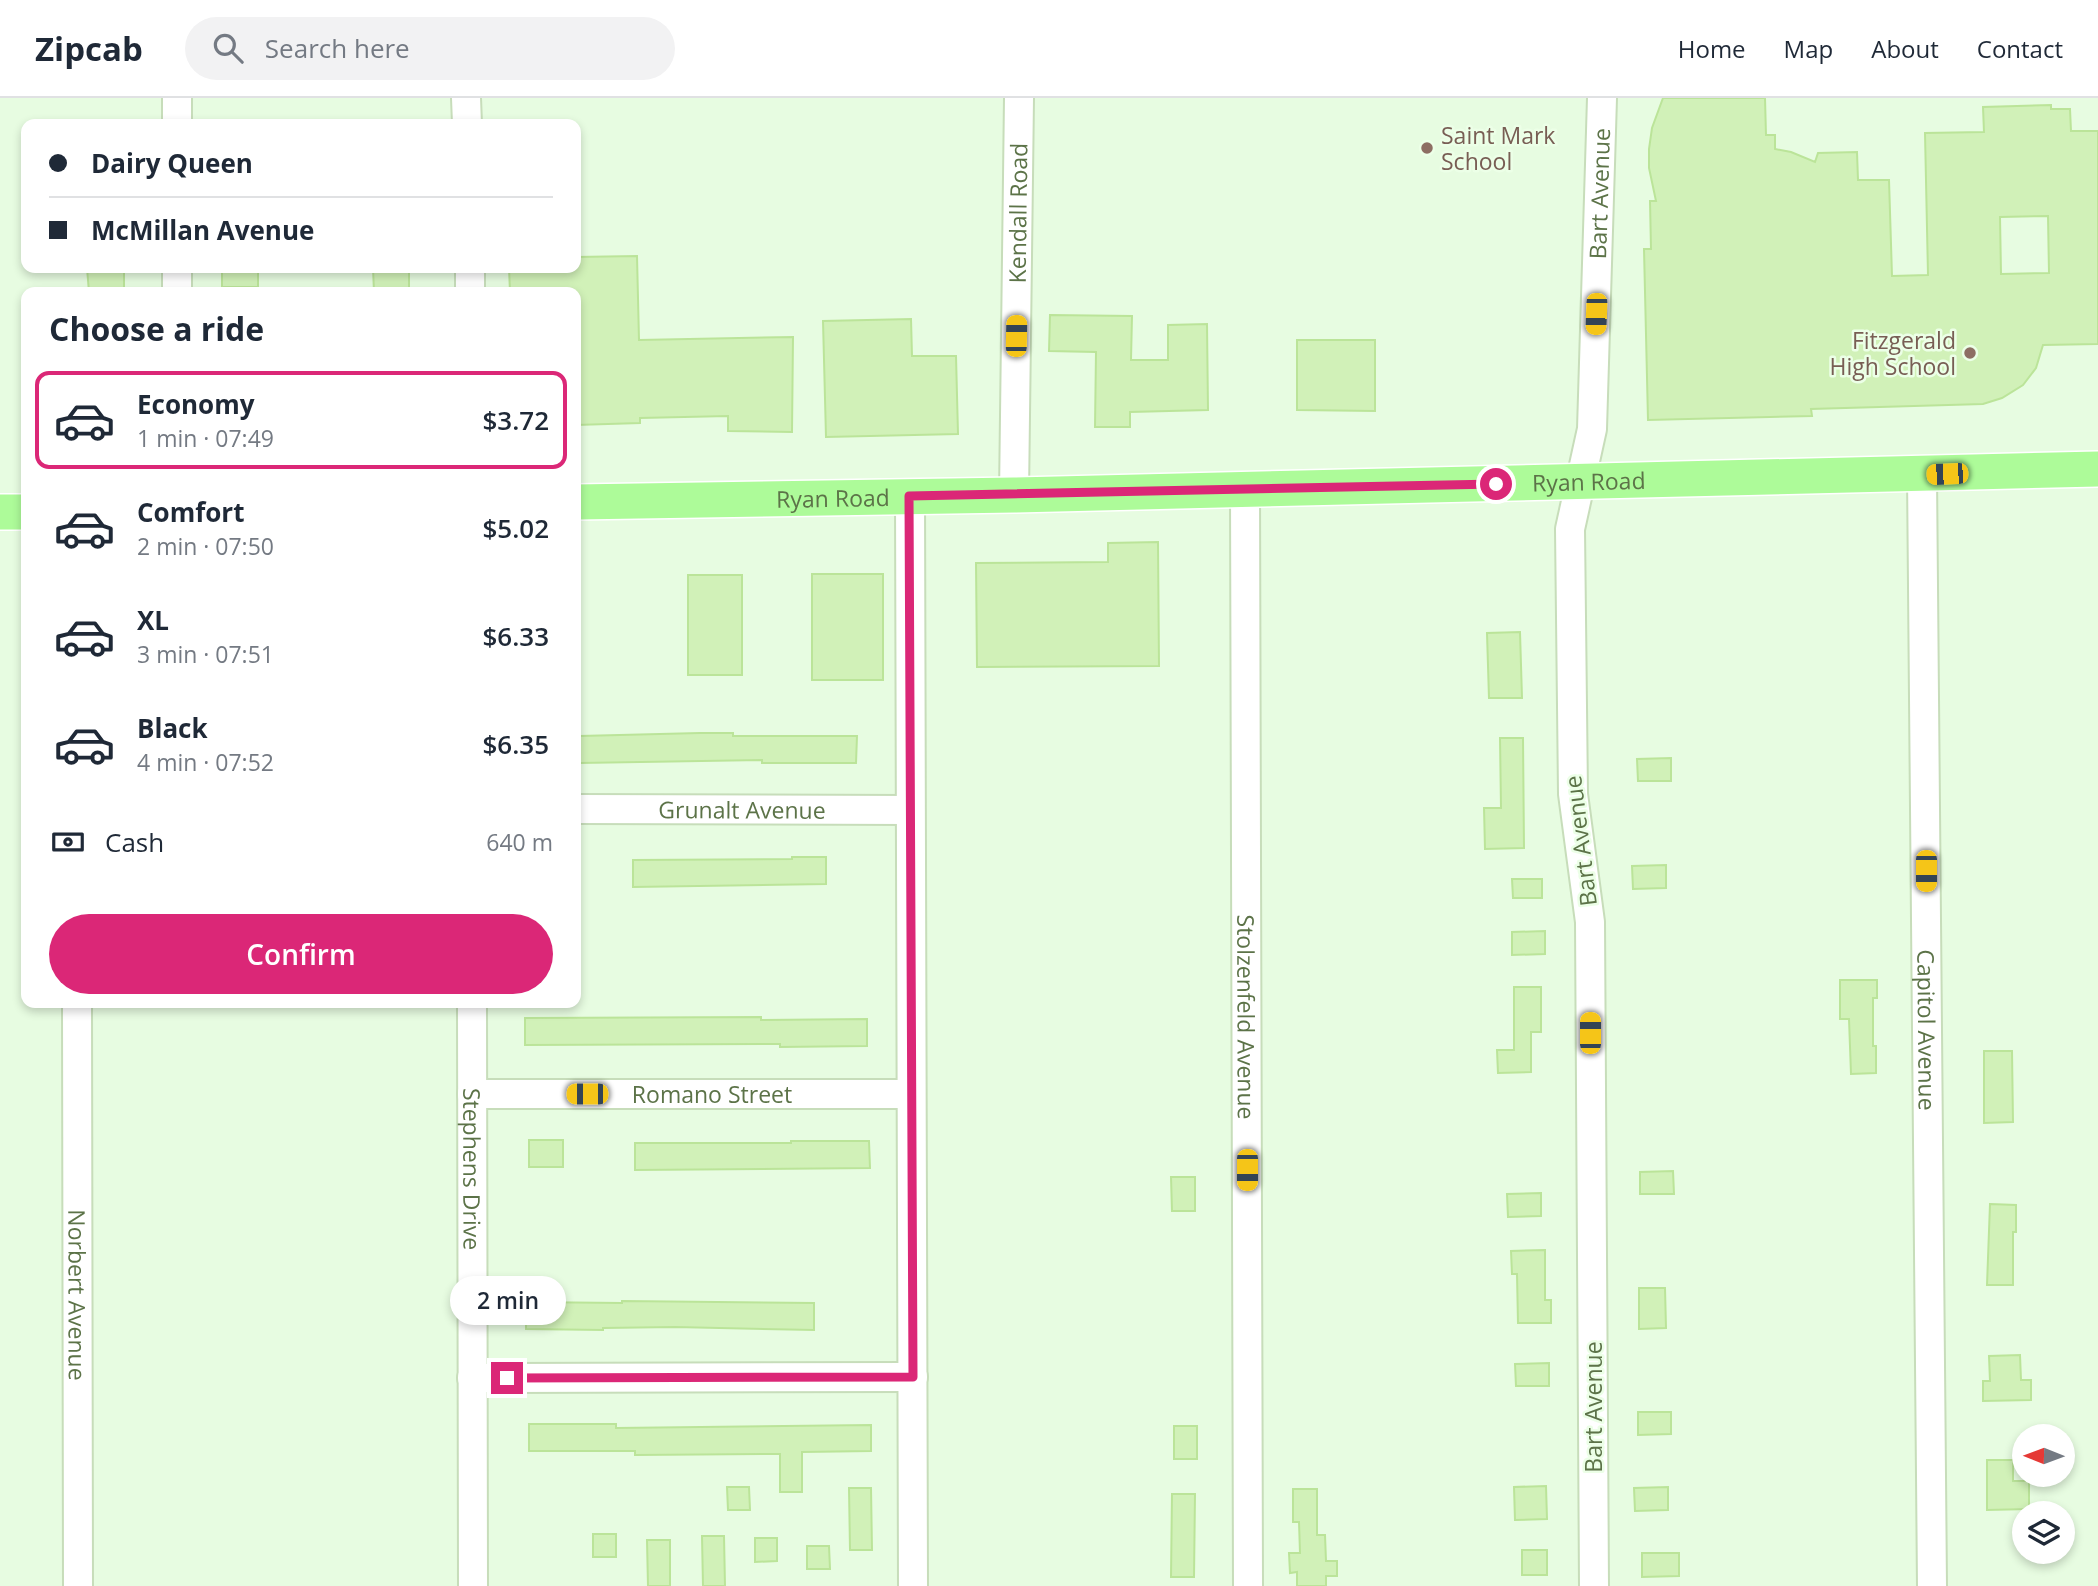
<!DOCTYPE html>
<meta charset="utf-8">
<style>
:root{--surface:#fff;--page:#f2f2f3;--text:#1f2937;--muted:#747a83;--line:#e0e1e3;--accent:#db2777}
body{margin:0;font-family:"Open Sans",sans-serif;background:var(--page);color:var(--text);height:100vh;display:flex;flex-direction:column;font-size:26px;white-space:nowrap}
*{box-sizing:border-box;margin:0}
p{font-size:23px;color:var(--muted)}
.icon{flex:none;width:38px;height:38px;fill:none;stroke:currentColor;stroke-width:2;stroke-linecap:round;stroke-linejoin:round}
.map{position:relative;flex:1;overflow:hidden}
.sheet{position:absolute;left:21px;top:189px;width:560px;height:721px;display:flex;flex-direction:column;background:var(--surface);border-radius:14px;box-shadow:0 4px 10px #0003}
.sheet>*{flex:none}
.banner{position:absolute;left:21px;top:21px;width:560px;height:154px;border-radius:14px;box-shadow:0 4px 10px #0003;display:grid;align-content:center;height:154px;padding:0 28px;background:var(--surface)}
.needle{width:46px;rotate:271deg}
.tools{position:absolute;left:2012px;top:1326px;display:grid;gap:14px}
.tools a{display:grid;place-items:center;width:63px;height:63px;border-radius:50%;background:var(--surface);box-shadow:0 4px 10px #0003;font-size:35px}
.end{position:absolute;width:32px;height:32px;margin:-16px;border:9px solid #db2777;background:#fff;box-shadow:0 0 0 4px #fff}
.from{border-radius:50%}
.bubble{position:absolute;height:49px;border-radius:24px;background:var(--surface);box-shadow:0 4px 10px #0003;font-size:23px;font-weight:600;line-height:49px;text-align:center}
.car{position:absolute;width:21px;height:42px;margin:-21px -10px;border-radius:9px;box-shadow:0 0 5px 2px #0007;background:linear-gradient(#f5c518 24%,#345 0 40%,#f5c518 0 76%,#345 0 86%,#f5c518 0)}
.banner b{display:flex;align-items:center;gap:24px;height:66px;font-size:26px}
.banner b+b{border-top:2px solid var(--line)}
.banner i{width:18px;height:18px;background:var(--text)}
ul{padding:0;list-style:none}
li{display:flex;align-items:center;gap:21px;height:98px;margin:0 14px 10px;padding:0 14px;border:4px solid transparent;border-radius:14px}
li div{flex:1}
li b{display:block;font-size:26px}
li em{font-style:normal;font-weight:600}
li.active{border-color:var(--accent)}
li>.icon{width:63px;height:63px;stroke-width:1.5}
h2{padding:0 28px;font-size:32px;line-height:84px}
.pay{display:flex;align-items:center;gap:18px;height:77px;padding:0 28px;font-size:26px}
.pay p{margin-inline-start:auto}
.button{display:flex;gap:14px;margin-top:auto;padding:14px 28px}
.button a{flex:1;height:80px;border-radius:42px;background:var(--accent);color:#fff;font-size:28px;font-weight:600;line-height:80px;text-align:center}
header{display:flex;align-items:center;gap:42px;box-sizing:border-box;height:98px;padding:0 35px;background:var(--surface);border-bottom:2px solid var(--line)}
header strong{font-size:33px}
nav{display:flex;gap:38px;margin-inline-start:auto;font-size:24px}
.search{width:490px;height:63px;background:var(--page);display:flex;align-items:center;gap:18px;box-sizing:border-box;padding:0 24px;border-radius:38px;color:var(--muted);font-size:26px}
.map>svg:first-child{display:block}
</style>
<header>
<strong>Zipcab</strong>
<div class="search"><svg class="icon" aria-label="search" viewBox="0 0 24 24"><circle cx="10" cy="10" r="6"/><path d="M15 15l6 6"/></svg>Search here</div>
<nav><a>Home</a><a>Map</a><a>About</a><a>Contact</a></nav>
</header>
<div class="map">
<svg width="2098" height="1488" viewBox="0 0 2098 1488">
<rect width="100%" height="100%" fill="#e7fce1"/>
<path fill="#d1f1b8" stroke="#bbe499" stroke-width="2" fill-rule="evenodd" d="M1663,0H1765L1766,37H1775V51L1791,54L1815,64L1818,55L1857,54L1858,82H1889L1892,178L1928,177L1925,35L1984,34L1983,9L2051,7V11H2070L2071,33H2098V246L2043,247L2036,270L2023,287L2002,300L1983,306L1811,311L1812,318L1648,322L1644,151H1651L1650,103H1656L1649,70V51L1652,30ZM2048,118L2049,175L2001,176L2000,119Z
M637,158L639,242L793,239L792,334L728,333V318L640,320V325L576,327V194H510L509,170H576V159Z
M87,170H124V194H89Z
M222,170H258V189H222Z
M373,170H409V194H374Z
M1050,217L1132,218L1131,262H1168V227L1207,226L1208,312L1130,314V329H1095L1096,254L1049,253Z
M911,221L912,258H956L958,336L826,339L823,223Z
M1297,242H1375V313L1297,312Z
M1158,444L1159,568L977,569L976,465L1108,464V445Z
M812,476H883V582H812Z
M688,477H742V577H688Z
M1520,534L1522,600H1489L1487,535Z
M700,635H733V638H857L856,665H762V662L580,665V638Z
M1500,640H1523L1524,750L1485,751L1484,710H1501Z
M1671,660V683H1638L1637,661Z
M792,759H826V786L633,789V762L792,761Z
M1666,767V790L1633,791L1632,768Z
M1512,781H1542V800H1513Z
M1545,833V856L1512,857V834Z
M1840,882H1877V900H1873V948H1876V975L1851,976L1849,921H1840Z
M1514,889H1541V934H1531V974L1498,975L1497,952H1514Z
M761,919V922L867,921V948L780,949V946L525,947V920Z
M1984,953H2012L2013,1024L1984,1025Z
M529,1042H563V1069H529Z
M791,1043H869L870,1070L635,1072V1045H791Z
M1673,1073L1674,1096H1640V1074Z
M1171,1079H1195V1113H1172Z
M1541,1095V1118L1508,1119L1507,1096Z
M1990,1106L2016,1107V1134H2013V1187H1987Z
M1545,1152V1202H1551V1225H1518L1517,1176H1512L1511,1153Z
M1639,1190H1665L1666,1230L1639,1231Z
M622,1203L814,1205V1232L675,1229L603,1230V1232L526,1231V1204L622,1205Z
M2020,1257L2021,1282H2031V1302L1983,1303V1283H1990L1989,1258Z
M1549,1265V1288H1516L1515,1266Z
M1638,1314H1671V1336L1638,1337Z
M529,1326H616V1330L871,1327V1353L802,1354V1394H780V1356L635,1357V1353H529Z
M1174,1328H1197V1361H1174Z
M1987,1362H2013V1383H2029V1411L1987,1412Z
M1546,1388L1547,1421L1515,1422L1514,1389Z
M727,1389H749L750,1412H728Z
M1668,1389V1412L1635,1413L1634,1390Z
M849,1390H871L872,1452H850Z
M1293,1391H1317V1437H1325L1326,1463H1337V1478H1326V1488H1297V1474L1290,1475L1289,1455H1300L1299,1424H1293Z
M1172,1396H1195L1194,1479H1171Z
M593,1436H616V1459H593Z
M702,1438H724L725,1488H703Z
M755,1440H777V1463L755,1464Z
M647,1442H670V1488H648Z
M807,1448H829L830,1471H807Z
M1522,1452H1547V1477H1522Z
M1642,1455H1679V1478L1642,1479Z"/>
<g fill="none" stroke-linecap="round" stroke-linejoin="round">
<g stroke="#c7ddba" stroke-width="32">
<g id="minor">
<path d="M177,0V26"/>
<path d="M466,0L467,26"/>
<path d="M177,170V194"/>
<path d="M470,170V194"/>
<path id="s1" d="M1922,377L1932,1488"/>
<path id="s2" d="M1245,391L1248,1488"/>
<path id="s3" d="M1014,397L1019,0"/>
<path d="M910,398L913,1488"/>
<path id="s4" d="M576,711L910,712"/>
<path id="s5" d="M77,905L78,1488"/>
<path id="s6" d="M472,905L473,1488"/>
<path id="s7" d="M472,996H911"/>
<path d="M472,1280L913,1279"/>
<path id="s8" d="M1594,1488L1590,824L1573,696L1570,431L1592,331L1602,0"/>
</g>
</g>
<g stroke="#fff" stroke-width="38">
<g id="major">
<path id="s9" d="M576,404L1014,397L2098,371"/>
<path d="M0,414H26"/>
</g>
</g>
<use href="#minor" stroke="#fff" stroke-width="28"/>
<use href="#major" stroke="#adfb99" stroke-width="35"/>
</g>
<g fill="none" stroke-linecap="round" stroke-linejoin="round">
<path stroke="#db2777" stroke-width="9" d="M507,1280L913,1279L909,398L1496,386"/>
</g>
<g fill="#8d6e63" stroke="#ecffe7" stroke-width="2.5">
<circle cx="1427" cy="50" r="7"/>
<circle cx="1970" cy="255" r="7"/>
</g>
<g text-anchor="middle" dominant-baseline="central" stroke-width="5" stroke-linejoin="round" paint-order="stroke">
<g font-size="23" fill="#785e54" stroke="#ecffe7" text-anchor="start">
<text x="1441" y="37">Saint Mark<tspan x="1441" dy="26">School</tspan></text>
<text x="1956" y="242" text-anchor="end">Fitzgerald<tspan x="1956" dy="26">High School</tspan></text>
</g>
<g font-size="23" fill="#5c7348" stroke="#ecffe7">
<text stroke="none"><textPath href="#s8" startOffset="1396">Bart Avenue</textPath></text>
<text stroke="none"><textPath href="#s3" startOffset="282">Kendall Road</textPath></text>
<text stroke="none"><textPath href="#s9" startOffset="1013">Ryan Road</textPath></text>
<text stroke="none"><textPath href="#s9" startOffset="257">Ryan Road</textPath></text>
<text stroke="none"><textPath href="#s4" startOffset="166">Grunalt Avenue</textPath></text>
<text transform="translate(1580 743) rotate(-97)">Bart Avenue</text>
<text stroke="none"><textPath href="#s2" startOffset="528">Stolzenfeld Avenue</textPath></text>
<text stroke="none"><textPath href="#s1" startOffset="555">Capitol Avenue</textPath></text>
<text stroke="none"><textPath href="#s7" startOffset="240">Romano Street</textPath></text>
<text stroke="none"><textPath href="#s6" startOffset="166">Stephens Drive</textPath></text>
<text stroke="none"><textPath href="#s5" startOffset="292">Norbert Avenue</textPath></text>
<text transform="translate(1593 1309) rotate(-90)">Bart Avenue</text>
</g>
</g>
</svg>
<div class="tools">
<a><svg class="needle" viewBox="-14 -14 28 28"><path d="M0-13l5 13h-10z" fill="#e53935"/><path d="M0 13l5-13h-10z" fill="#747a83"/></svg></a>
<a><svg class="icon" aria-label="layers" viewBox="0 0 24 24"><path d="M12 4l9 5-9 5-9-5zM3 14l9 5 9-5"/></svg></a>
</div>
<i class="end from" style="left:1496px;top:386px"></i>
<i class="end" style="left:507px;top:1280px"></i>
<div class="bubble" style="left:450px;top:1178px;width:116px">2 min</div>
<i class="car" style="left:1596px;top:216px;rotate:182deg"></i>
<i class="car" style="left:1016px;top:238px;rotate:1deg"></i>
<i class="car" style="left:1947px;top:376px;rotate:268deg"></i>
<i class="car" style="left:1926px;top:773px;rotate:180deg"></i>
<i class="car" style="left:1590px;top:935px;rotate:0deg"></i>
<i class="car" style="left:587px;top:996px;rotate:270deg"></i>
<i class="car" style="left:1247px;top:1072px;rotate:180deg"></i>
<div class="banner">
<b><i class="from"></i>Dairy Queen</b>
<b><i></i>McMillan Avenue</b>
</div>
<section class="sheet">
<h2>Choose a ride</h2>
<ul>
<li class="active"><svg class="icon" aria-label="car" viewBox="0 0 24 24"><path d="M5 17H2v-5l4-1 3-4h7l3 4 3 1v5h-3M9 17h6M6 11h13"/><circle cx="7" cy="17" r="2"/><circle cx="17" cy="17" r="2"/></svg><div><b>Economy</b><p>1 min · 07:49</p></div><em>$3.72</em></li>
<li><svg class="icon" aria-label="car" viewBox="0 0 24 24"><path d="M5 17H2v-5l4-1 3-4h7l3 4 3 1v5h-3M9 17h6M6 11h13"/><circle cx="7" cy="17" r="2"/><circle cx="17" cy="17" r="2"/></svg><div><b>Comfort</b><p>2 min · 07:50</p></div><em>$5.02</em></li>
<li><svg class="icon" aria-label="car" viewBox="0 0 24 24"><path d="M5 17H2v-5l4-1 3-4h7l3 4 3 1v5h-3M9 17h6M6 11h13"/><circle cx="7" cy="17" r="2"/><circle cx="17" cy="17" r="2"/></svg><div><b>XL</b><p>3 min · 07:51</p></div><em>$6.33</em></li>
<li><svg class="icon" aria-label="car" viewBox="0 0 24 24"><path d="M5 17H2v-5l4-1 3-4h7l3 4 3 1v5h-3M9 17h6M6 11h13"/><circle cx="7" cy="17" r="2"/><circle cx="17" cy="17" r="2"/></svg><div><b>Black</b><p>4 min · 07:52</p></div><em>$6.35</em></li>
</ul>
<div class="pay"><svg class="icon" aria-label="cash" viewBox="0 0 24 24"><path d="M3 7h18v10H3z"/><circle cx="12" cy="12" r="2"/></svg>Cash<p>640 m</p></div>
<div class="button"><a>Confirm</a></div>
</section>
</div>
